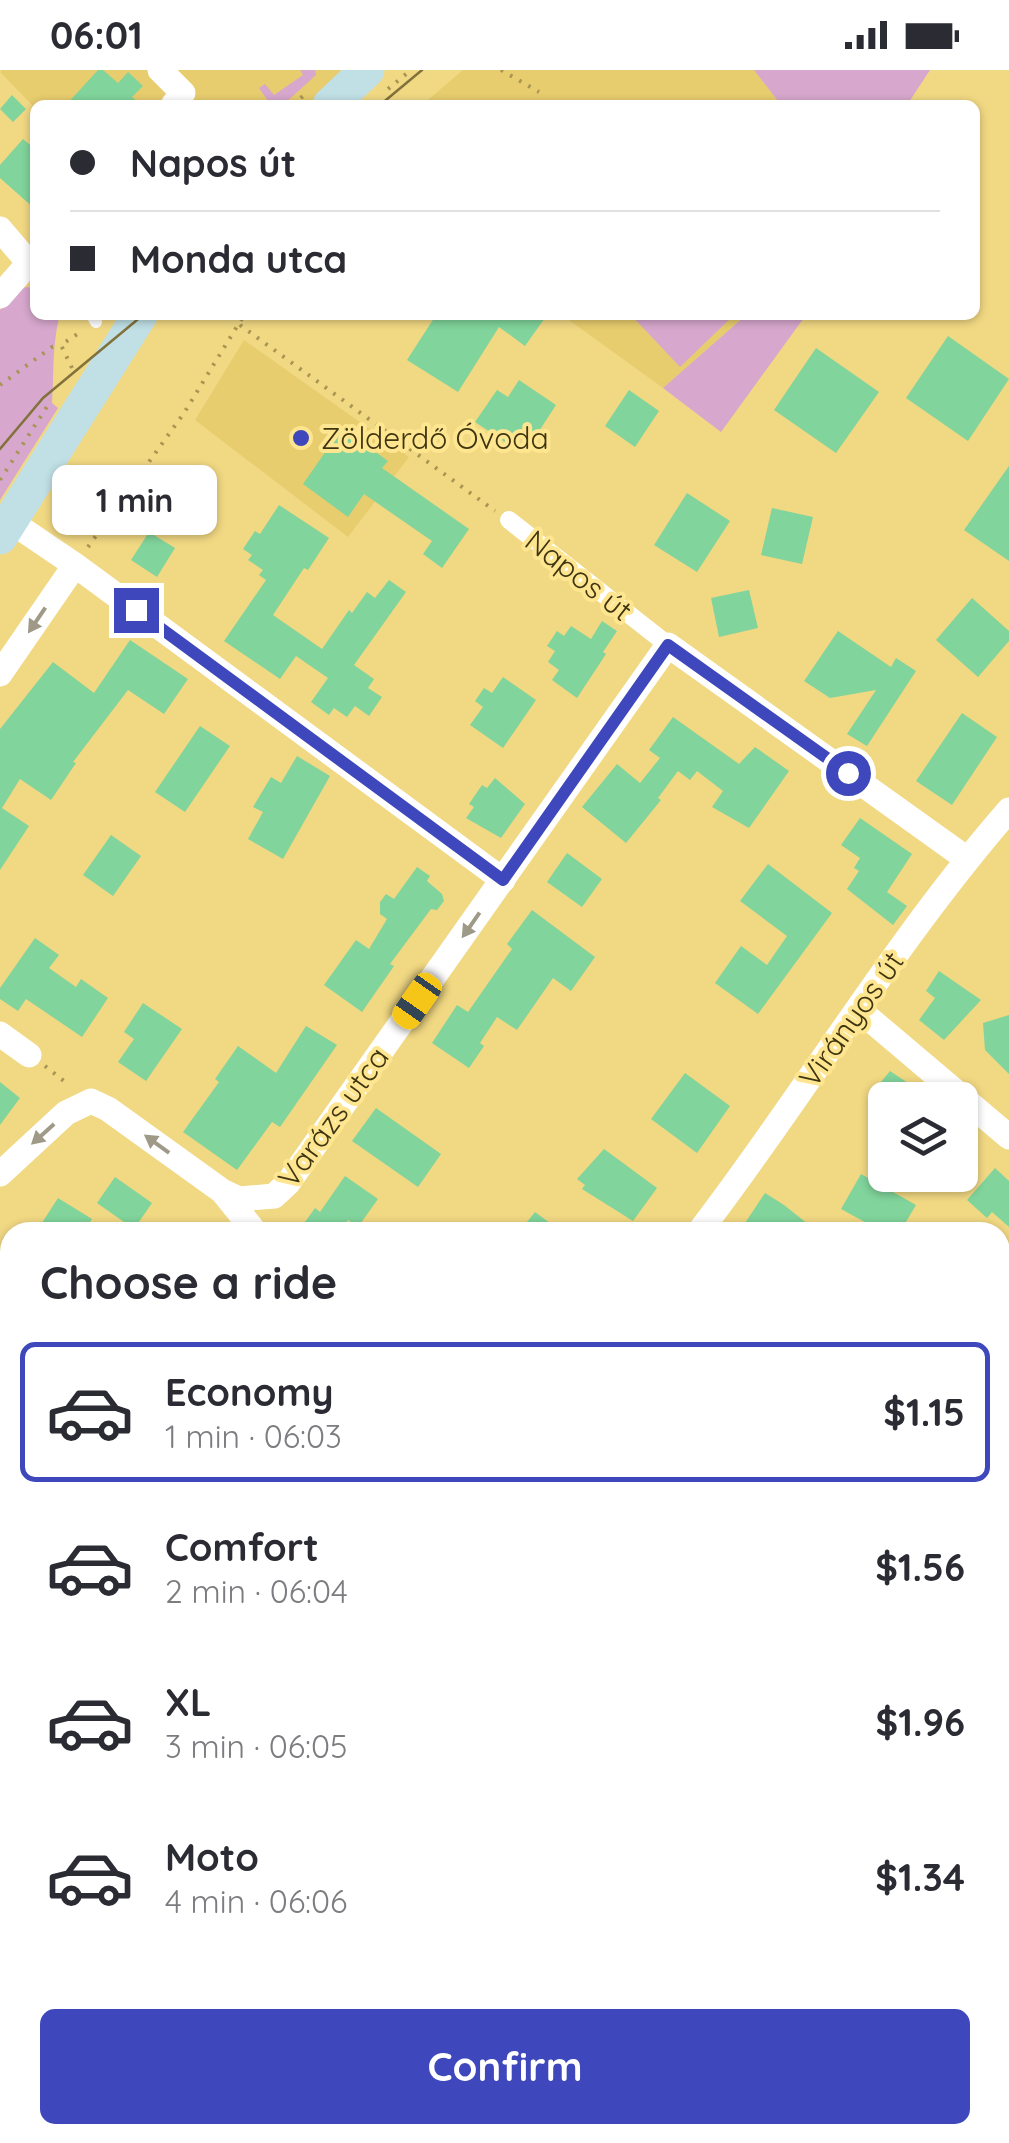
<!DOCTYPE html>
<meta charset="utf-8">
<style>
:root{--surface:#fff;--page:#f7f7f7;--text:#2b2b33;--muted:#7c7c81;--line:#e1e1e2;--accent:#3e48bc}
body{margin:0;font-family:Quicksand,sans-serif;background:var(--page);color:var(--text);height:100vh;display:flex;flex-direction:column;font-size:38px;white-space:nowrap}
*{box-sizing:border-box;margin:0}
p{font-size:32px;color:var(--muted)}
.icon{flex:none;width:55px;height:55px;fill:none;stroke:currentColor;stroke-width:2;stroke-linecap:round;stroke-linejoin:round}
.map{position:relative;flex:1;overflow:hidden}
.sheet{position:absolute;left:0px;top:1152px;width:1010px;height:922px;display:flex;flex-direction:column;background:var(--surface);border-radius:30px 30px 0 0;box-shadow:0 2px 8px #0004}
.sheet>*{flex:none}
.top-card{position:absolute;left:30px;top:30px;width:950px;height:220px;border-radius:15px;box-shadow:0 2px 8px #0004;display:grid;align-content:center;height:220px;padding:0 40px;background:var(--surface)}
.tools{position:absolute;left:868px;top:1012px;display:grid;gap:20px}
.tools a{display:grid;place-items:center;width:110px;height:110px;border-radius:15px;background:var(--surface);box-shadow:0 2px 8px #0004;font-size:50px}
.end{position:absolute;width:45px;height:45px;margin:-22px;border:12px solid #3e48bc;background:#fff;box-shadow:0 0 0 5px #fff}
.from{border-radius:50%}
.bubble{position:absolute;height:70px;border-radius:15px;background:var(--surface);box-shadow:0 2px 8px #0004;font-size:32px;font-weight:800;line-height:70px;text-align:center}
.car{position:absolute;width:30px;height:60px;margin:-30px -15px;border-radius:12px;box-shadow:0 0 8px 2px #0007;background:linear-gradient(#f5c518 24%,#345 0 40%,#f5c518 0 76%,#345 0 86%,#f5c518 0)}
.top-card b{display:flex;align-items:center;gap:35px;height:95px;font-size:38px}
.top-card b+b{border-top:2px solid var(--line)}
.top-card i{width:25px;height:25px;background:var(--text)}
ul{padding:0;list-style:none}
li{display:flex;align-items:center;gap:30px;height:140px;margin:0 20px 15px;padding:0 20px;border:5px solid transparent;border-radius:15px}
li div{flex:1}
li b{display:block;font-size:38px}
li em{font-style:normal;font-weight:800}
li.on{border-color:var(--accent)}
li>.icon{width:90px;height:90px;stroke-width:1.5}
h2{padding:0 40px;font-size:45px;line-height:120px}
.cta{display:flex;gap:20px;margin-top:auto;padding:20px 40px}
.cta a{flex:1;height:115px;border-radius:15px;background:var(--accent);color:#fff;font-size:40px;font-weight:800;line-height:115px;text-align:center}
.status{display:flex;justify-content:space-between;align-items:center;height:70px;padding:0 50px;background:var(--surface);direction:ltr}
.status svg{height:28px;fill:currentColor}
.map>svg:first-child{display:block}
</style>
<div class="status"><b>06:01</b><svg viewBox="0 0 49 12"><path d="M0 12V9h3v3zM5 12V6h3v6zM10 12V3h3v9zM15 12V0h3v12zM26 1h20v11H26zM47 4h2v5h-2z"/></svg></div>
<div class="map">
<svg width="1009" height="2073" viewBox="0 0 1009 2073">
<rect width="100%" height="100%" fill="#f1d883"/>
<path fill="#e8cd6e" d="M2,0H353L314,35H35V38L0,2Z
M463,0H754L781,35H422Z
M562,245H746L663,318Z
M244,270L409,387L348,467L195,350Z
M0,1910L10,1940V2052L3,2073H0Z
M121,2065H414L425,2073H128Z
M462,2065H631L625,2073H473Z"/>
<path fill="#d7a7cd" d="M300,0H315L316,5L283,35H261L268,31L259,18L265,14L274,25L303,5Z
M754,0H930L907,35H781Z
M29,217L35,223V245H56L59,248C52,277 54,304 52,333L58,338L0,430V240L19,218Z
M631,245H734L680,297Z
M746,245H806L721,362L663,318Z"/>
<path fill="#81d49b" d="M98,0H103L118,13L128,2L143,16L132,27L141,35H66Z
M12,25L26,39L13,52L0,39Z
M23,69L35,79V139L0,108V95Z
M436,245H547L525,276L499,257L458,322L407,290Z
M948,266L1009,309L968,371L906,328Z
M816,278L879,322L836,383L774,340Z
M519,310L556,335L530,375L517,366L511,376L475,352L497,320L508,327Z
M629,320L659,341L635,377L605,356Z
M342,358L388,391L382,398L469,459L442,498L423,484L432,471L364,424L348,447L303,414Z
M1009,396V491L964,460Z
M687,423L730,451L697,502L654,475Z
M279,435L329,468L308,500L304,498L273,545L322,579L349,540L352,543L367,522L375,528L389,510L406,522L354,595L374,609L368,618L382,627L369,646L355,636L347,647L334,638L329,645L311,632L328,608L296,586L280,609L224,571L266,510L259,505L263,500L248,490L252,485L243,479L255,461L260,464Z
M772,438L813,447L802,494L761,485Z
M149,462L175,478L157,507L131,490Z
M749,520L758,558L719,567L711,528Z
M972,528L1009,561V571L978,607L936,570Z
M602,551L617,561L603,582L606,584L577,628L552,610L559,600L548,592L555,581L547,576L557,561L564,566L571,556L591,569Z
M838,561L891,597L896,588L916,601L867,676L847,664L876,620L830,628L804,611Z
M130,570L188,609L164,644L128,620L73,692L76,693L51,730L20,709L2,738L29,756L0,800V659L53,592L94,623Z
M503,607L536,630L503,678L470,655L483,637L475,631L484,618L492,623Z
M962,643L997,667L952,735L916,711Z
M673,647L739,694L755,677L789,701L749,758L712,737L723,721L697,701L690,710L678,701L658,728L661,730L626,773L582,737L617,694L640,713L660,688L649,680Z
M200,656L230,676L185,742L155,722Z
M297,686L330,706L283,789L248,769L263,742L253,737L271,707L281,713Z
M495,708L525,734L501,768L466,748L474,737L469,734L482,715L487,718Z
M860,748L912,784L887,822L907,836L893,855L847,819L859,801L854,798L860,788L841,775Z
M111,765L141,786L113,826L83,805Z
M567,783L602,809L582,837L547,812Z
M768,794L832,843L758,944L715,913L741,876L767,895L787,866L740,831Z
M417,797L430,806L427,811L442,824L444,831L437,840L431,839L390,894L394,896L362,942L324,915L356,870L369,879L387,849L380,844V832L386,824L394,829Z
M532,840L595,887L571,921L553,908L517,960L497,947L480,973L484,976L469,998L432,973L457,935L468,942L512,879L507,874Z
M35,868L59,885L49,898L76,917L81,909L108,928L82,967L26,929L18,941L0,929V918Z
M939,901L981,930L944,970L919,950L935,928L926,921Z
M143,933L182,959L146,1011L118,992L134,969L124,962Z
M1009,945V1004L985,980L983,953Z
M306,956L337,975L280,1057L272,1052L237,1100L183,1062L219,1012L215,1009L238,976L276,1003Z
M890,1001L908,1013L897,1030H877L882,1022L876,1018Z
M685,1003L730,1036L697,1083L651,1049Z
M0,1012L20,1028L0,1055Z
M376,1038L441,1084L418,1117L352,1071Z
M604,1079L657,1118L633,1151L582,1119L585,1115L577,1109Z
M995,1098L1009,1111V1157L992,1142L987,1148L967,1130Z
M861,1104L916,1135L900,1162H883L841,1139Z
M345,1106L378,1129L358,1157L348,1150L340,1162H298L315,1138L320,1142Z
M115,1107L152,1133L134,1159L97,1133Z
M765,1123L784,1135L818,1162H739Z
M58,1128L92,1149L84,1162H36Z
M535,1142L562,1162H519Z"/>
<g fill="none" stroke-linecap="round" stroke-linejoin="round">
<path stroke="#a89554" stroke-width="4" stroke-dasharray="2.5 8" stroke-linecap="butt" d="M501,0L539,22
M388,19L411,0
M293,35L304,25
M236,245L240,255
M240,255L495,441
M72,298L61,275L82,261
M0,315L52,277L61,275
M0,410L48,335
M88,477L184,343L244,245
M45,996L69,1015
M1000,1855L1009,1861"/>
<path stroke="#fff" stroke-width="12" d="M92,245L96,252
M0,1896L10,1892"/>
<path stroke="#fff" stroke-width="18" d="M509,450L668,575"/>
<path stroke="#fff" stroke-width="25" d="M160,0L183,23L173,35
M0,159L29,193
M0,226L35,186
M10,451L75,495L503,810
M0,604L75,495
M859,940L1009,1067
M0,964L29,985
M0,1104L66,1043L91,1031L108,1039L222,1121L239,1129L274,1126
M222,1121L255,1162
M274,1126L288,1113L668,575L967,789
M699,1162C805,1024 894,872 1009,740
M1000,1582L1009,1570
M90,2065L102,2073
M436,2065L447,2073
M645,2073L650,2065"/>
<path stroke="#fff" stroke-width="30" d="M0,1803L10,1831
M41,2073L44,2065"/>
<path stroke="#c0e0e6" stroke-width="35" d="M330,35L367,0
M0,467L140,245"/>
<path stroke="#81713b" stroke-width="2.5" d="M380,35L422,0
M0,379L43,328L143,245"/>
</g>
<defs><path id="oneway-solid" d="M-6-.8H1V-3.2L6.5 0L1 3.2V.8H-6Z" transform="scale(2.5)"/></defs>
<g fill="#9f9a88">
<use href="#oneway-solid" transform="translate(37 550) rotate(124)"/>
<use href="#oneway-solid" transform="translate(471 855) rotate(125)"/>
<use href="#oneway-solid" transform="translate(43 1064) rotate(138)"/>
<use href="#oneway-solid" transform="translate(157 1074) rotate(-144)"/>
</g>
<g fill="none" stroke-linecap="round" stroke-linejoin="round">
<path stroke="#3e48bc" stroke-width="12" d="M136,540L503,810L668,575L848,703"/>
</g>
<circle fill="#3e48bc" stroke="#fee58f" stroke-width="4" cx="301" cy="368" r="10"/>
<g text-anchor="middle" dominant-baseline="central" stroke-width="8" stroke-linejoin="round" paint-order="stroke">
<g font-size="30" fill="#3f3511" stroke="#fee58f" text-anchor="start">
<text x="321" y="368">Zölderdő Óvoda</text>
</g>
<g font-size="30" fill="#3f3511" stroke="#fee58f">
<text transform="translate(579 505) rotate(38)">Napos út</text>
<text transform="translate(851 949) rotate(-55)">Virányos út</text>
<text transform="translate(333 1047) rotate(-54)">Varázs utca</text>
</g>
</g>
</svg>
<div class="tools">
<a><svg class="icon" aria-label="layers" viewBox="0 0 24 24"><path d="M12 4l9 5-9 5-9-5zM3 14l9 5 9-5"/></svg></a>
</div>
<i class="end from" style="left:848px;top:703px"></i>
<i class="end" style="left:136px;top:540px"></i>
<div class="bubble" style="left:52px;top:395px;width:165px">1 min</div>
<i class="car" style="left:417px;top:931px;rotate:215deg"></i>
<div class="top-card">
<b><i class="from"></i>Napos út</b>
<b><i></i>Monda utca</b>
</div>
<section class="sheet">
<h2>Choose a ride</h2>
<ul>
<li class="on"><svg class="icon" aria-label="car" viewBox="0 0 24 24"><path d="M5 17H2v-5l4-1 3-4h7l3 4 3 1v5h-3M9 17h6M6 11h13"/><circle cx="7" cy="17" r="2"/><circle cx="17" cy="17" r="2"/></svg><div><b>Economy</b><p>1 min · 06:03</p></div><em>$1.15</em></li>
<li><svg class="icon" aria-label="car" viewBox="0 0 24 24"><path d="M5 17H2v-5l4-1 3-4h7l3 4 3 1v5h-3M9 17h6M6 11h13"/><circle cx="7" cy="17" r="2"/><circle cx="17" cy="17" r="2"/></svg><div><b>Comfort</b><p>2 min · 06:04</p></div><em>$1.56</em></li>
<li><svg class="icon" aria-label="car" viewBox="0 0 24 24"><path d="M5 17H2v-5l4-1 3-4h7l3 4 3 1v5h-3M9 17h6M6 11h13"/><circle cx="7" cy="17" r="2"/><circle cx="17" cy="17" r="2"/></svg><div><b>XL</b><p>3 min · 06:05</p></div><em>$1.96</em></li>
<li><svg class="icon" aria-label="car" viewBox="0 0 24 24"><path d="M5 17H2v-5l4-1 3-4h7l3 4 3 1v5h-3M9 17h6M6 11h13"/><circle cx="7" cy="17" r="2"/><circle cx="17" cy="17" r="2"/></svg><div><b>Moto</b><p>4 min · 06:06</p></div><em>$1.34</em></li>
</ul>
<div class="cta"><a>Confirm</a></div>
</section>
</div>
